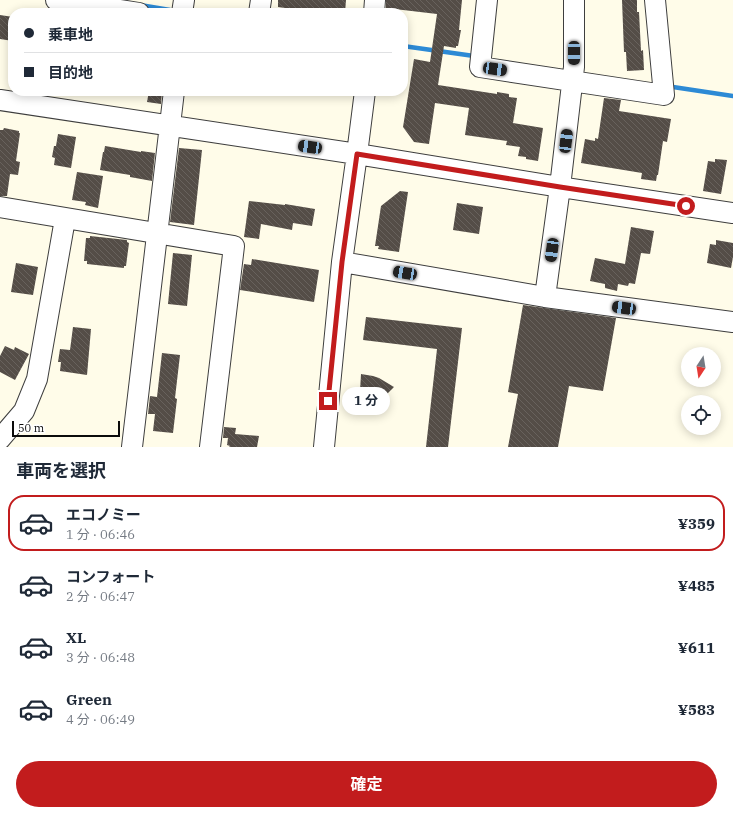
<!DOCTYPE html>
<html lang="ja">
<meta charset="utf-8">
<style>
:root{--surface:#fff;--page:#f2f2f3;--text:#1f2937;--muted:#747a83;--line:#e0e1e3;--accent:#c21c1d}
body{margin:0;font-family:"IBM Plex Serif","Noto Sans JP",serif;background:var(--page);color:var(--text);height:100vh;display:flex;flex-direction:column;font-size:15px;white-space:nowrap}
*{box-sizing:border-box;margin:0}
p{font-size:13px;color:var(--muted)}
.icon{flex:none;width:22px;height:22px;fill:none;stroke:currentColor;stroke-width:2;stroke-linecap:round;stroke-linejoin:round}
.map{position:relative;height:447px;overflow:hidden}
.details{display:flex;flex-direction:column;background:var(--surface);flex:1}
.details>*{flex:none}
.hud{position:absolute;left:8px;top:8px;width:400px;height:88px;border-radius:16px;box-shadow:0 2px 10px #0003;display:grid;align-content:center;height:88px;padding:0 16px;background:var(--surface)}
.needle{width:26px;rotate:192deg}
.fabs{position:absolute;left:681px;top:347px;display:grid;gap:8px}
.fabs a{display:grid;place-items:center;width:40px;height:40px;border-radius:50%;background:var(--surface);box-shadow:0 2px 10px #0003;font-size:20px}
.scale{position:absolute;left:12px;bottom:10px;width:108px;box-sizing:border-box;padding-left:4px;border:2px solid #0b0b0b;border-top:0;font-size:11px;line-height:14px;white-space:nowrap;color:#0b0b0b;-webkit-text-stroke:3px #fff;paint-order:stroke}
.end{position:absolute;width:18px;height:18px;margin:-9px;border:5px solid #c21c1d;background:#fff;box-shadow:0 0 0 2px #fff}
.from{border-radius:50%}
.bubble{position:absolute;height:28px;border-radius:14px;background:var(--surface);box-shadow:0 2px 10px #0003;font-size:13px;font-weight:700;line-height:28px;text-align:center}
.car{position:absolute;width:12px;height:24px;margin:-12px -6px;border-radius:5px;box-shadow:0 0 3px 1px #0007;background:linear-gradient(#222 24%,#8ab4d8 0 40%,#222 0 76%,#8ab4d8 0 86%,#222 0)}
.hud b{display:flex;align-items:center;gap:14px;height:38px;font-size:15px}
.hud b+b{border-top:1px solid var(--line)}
.hud i{width:10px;height:10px;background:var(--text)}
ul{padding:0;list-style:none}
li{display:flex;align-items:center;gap:12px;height:56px;margin:0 8px 6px;padding:0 8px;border:2px solid transparent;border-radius:16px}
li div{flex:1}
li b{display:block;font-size:15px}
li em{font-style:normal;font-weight:700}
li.selected{border-color:var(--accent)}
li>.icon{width:36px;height:36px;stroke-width:1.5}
h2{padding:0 16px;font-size:18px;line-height:48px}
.action{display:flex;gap:8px;margin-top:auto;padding:8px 16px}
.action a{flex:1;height:46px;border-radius:24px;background:var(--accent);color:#fff;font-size:16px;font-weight:700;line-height:46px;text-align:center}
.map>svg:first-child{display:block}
</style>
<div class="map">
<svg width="733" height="447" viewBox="0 0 733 447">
<defs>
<pattern id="building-back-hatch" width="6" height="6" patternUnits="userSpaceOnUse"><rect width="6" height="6" fill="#544d47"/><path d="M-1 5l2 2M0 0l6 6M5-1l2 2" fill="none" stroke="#68625d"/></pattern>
</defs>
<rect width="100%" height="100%" fill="#fffce9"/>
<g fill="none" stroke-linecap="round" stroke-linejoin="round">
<path stroke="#2d8ad5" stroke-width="4.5" d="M140,5L170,10
M194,13H197
M403,46L474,56
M673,87L733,96"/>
</g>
<path fill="url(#building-back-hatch)" d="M278,0H346L345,13H321L278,7Z
M386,0H462L459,30H461L458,46H456V48L444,46L438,85L497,94V92L509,94V97L517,98L513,123L543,128L538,161L526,159V157L518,156L520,147L506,145L507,141L465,135L469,108L435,103L429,144L414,142L403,127L414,59L430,62L437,14L386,8Z
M622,0H637V12H639L641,51L643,50L644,70L627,71L626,52H624Z
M0,15L13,17V41L0,39Z
M149,91H162L161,104L147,102Z
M604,98L621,100L619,111L671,119L667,142L663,141L658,175H657L656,181L641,179L642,173L581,163L585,139L595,141V138L598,139Z
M4,128L19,131V133H20L16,161L20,162L18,175L10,174L7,196H0V130H3Z
M58,134L76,137L71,168L54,165L55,158L52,157L54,146H56Z
M105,146L141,152V151L155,153L152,181L130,177V175L100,170L103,152H104Z
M179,148L202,150L194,225L170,222Z
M715,159L727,160L721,194L703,191L708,161L715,162Z
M77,172L103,176L98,208L85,205L86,202L72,200Z
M400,191L408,192L399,252L378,249L379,246H375L381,206Z
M249,201L285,205V204L315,209L312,226L293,223L292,230L261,224L259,239L244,237Z
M457,203L483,207L479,234L453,230Z
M631,227L654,231L650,254L641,253L635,284L629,283L628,286L618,284L617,291L605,288V284L590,281L595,258L625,264Z
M90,236L127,240V242L129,243L126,266H124V268L87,264V261H84L86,238H90Z
M716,240L733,243V257L731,268L707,263L710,244L716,245Z
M173,253L192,255L187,306L168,304Z
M252,259L319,270L314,302L240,290L244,264L251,265Z
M16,263L38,267L33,295L11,292Z
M523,305L616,318L603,391L569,386L558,447H508L518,394L508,392Z
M366,317L462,328L448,447H426L437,349L363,340Z
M73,327L91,329L87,375L60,371L61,362H58L60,349L70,350Z
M5,346L14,350L15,347L29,354L15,380L0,372V356Z
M162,353L180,355L175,398L177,399L173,433L153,431L155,414H148L150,396L157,397Z
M361,374L373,376L379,378L394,387L380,401L371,394L360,391Z
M224,427L236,428L235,434L259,436L257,447H229L230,446L227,445L228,438H223Z"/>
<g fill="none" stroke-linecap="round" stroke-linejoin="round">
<g stroke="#3e3e3e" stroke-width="22">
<path id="minor" d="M56,0L139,13
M487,0L480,67L664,95L655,0
M182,13L184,0
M259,13L261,0
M374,13L375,0
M0,100L357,154L560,187L733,213
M0,207L234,246L210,447
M342,262L545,297L733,322
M545,297L560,187L574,67V0
M0,439L24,411L37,379L65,219
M132,447L174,91
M324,447L342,262L357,154L365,91"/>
</g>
<use href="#minor" stroke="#fff" stroke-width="20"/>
</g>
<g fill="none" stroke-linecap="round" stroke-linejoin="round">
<path stroke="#c21c1d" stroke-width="5" d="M328,401L342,262L357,154L560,187L686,206"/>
</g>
</svg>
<div class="fabs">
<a><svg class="needle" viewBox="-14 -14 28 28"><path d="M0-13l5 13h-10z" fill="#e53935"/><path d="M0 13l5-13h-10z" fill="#747a83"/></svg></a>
<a><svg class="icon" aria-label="locate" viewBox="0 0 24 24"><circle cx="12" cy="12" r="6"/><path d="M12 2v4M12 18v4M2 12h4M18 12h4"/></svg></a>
</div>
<div class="scale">50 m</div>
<i class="end from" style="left:686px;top:206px"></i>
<i class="end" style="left:328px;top:401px"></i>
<div class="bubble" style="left:342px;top:387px;width:48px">1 分</div>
<i class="car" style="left:574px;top:53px;rotate:180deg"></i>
<i class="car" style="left:495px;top:69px;rotate:98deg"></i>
<i class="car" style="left:566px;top:141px;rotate:7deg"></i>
<i class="car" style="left:310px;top:147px;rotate:278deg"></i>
<i class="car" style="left:552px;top:250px;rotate:188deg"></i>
<i class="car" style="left:405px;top:273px;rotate:280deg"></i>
<i class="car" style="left:624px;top:308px;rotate:278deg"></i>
<div class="hud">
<b><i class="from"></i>乗車地</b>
<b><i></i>目的地</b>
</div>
</div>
<section class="details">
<h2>車両を選択</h2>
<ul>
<li class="selected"><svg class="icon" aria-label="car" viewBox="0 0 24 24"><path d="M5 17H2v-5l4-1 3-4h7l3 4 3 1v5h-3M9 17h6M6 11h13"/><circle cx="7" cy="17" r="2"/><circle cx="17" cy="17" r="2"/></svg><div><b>エコノミー</b><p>1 分 · 06:46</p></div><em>¥359</em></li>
<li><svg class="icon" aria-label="car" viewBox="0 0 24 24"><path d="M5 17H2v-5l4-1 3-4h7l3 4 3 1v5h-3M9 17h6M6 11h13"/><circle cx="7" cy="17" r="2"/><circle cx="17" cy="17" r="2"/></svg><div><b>コンフォート</b><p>2 分 · 06:47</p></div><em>¥485</em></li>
<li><svg class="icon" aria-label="car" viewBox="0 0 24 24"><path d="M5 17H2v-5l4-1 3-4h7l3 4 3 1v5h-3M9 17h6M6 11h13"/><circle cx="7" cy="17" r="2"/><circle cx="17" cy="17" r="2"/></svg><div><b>XL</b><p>3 分 · 06:48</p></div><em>¥611</em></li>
<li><svg class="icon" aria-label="car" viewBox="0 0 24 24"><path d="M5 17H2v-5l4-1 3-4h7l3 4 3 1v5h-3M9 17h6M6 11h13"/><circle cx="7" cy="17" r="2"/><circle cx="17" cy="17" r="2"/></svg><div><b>Green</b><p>4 分 · 06:49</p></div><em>¥583</em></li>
</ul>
<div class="action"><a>確定</a></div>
</section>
